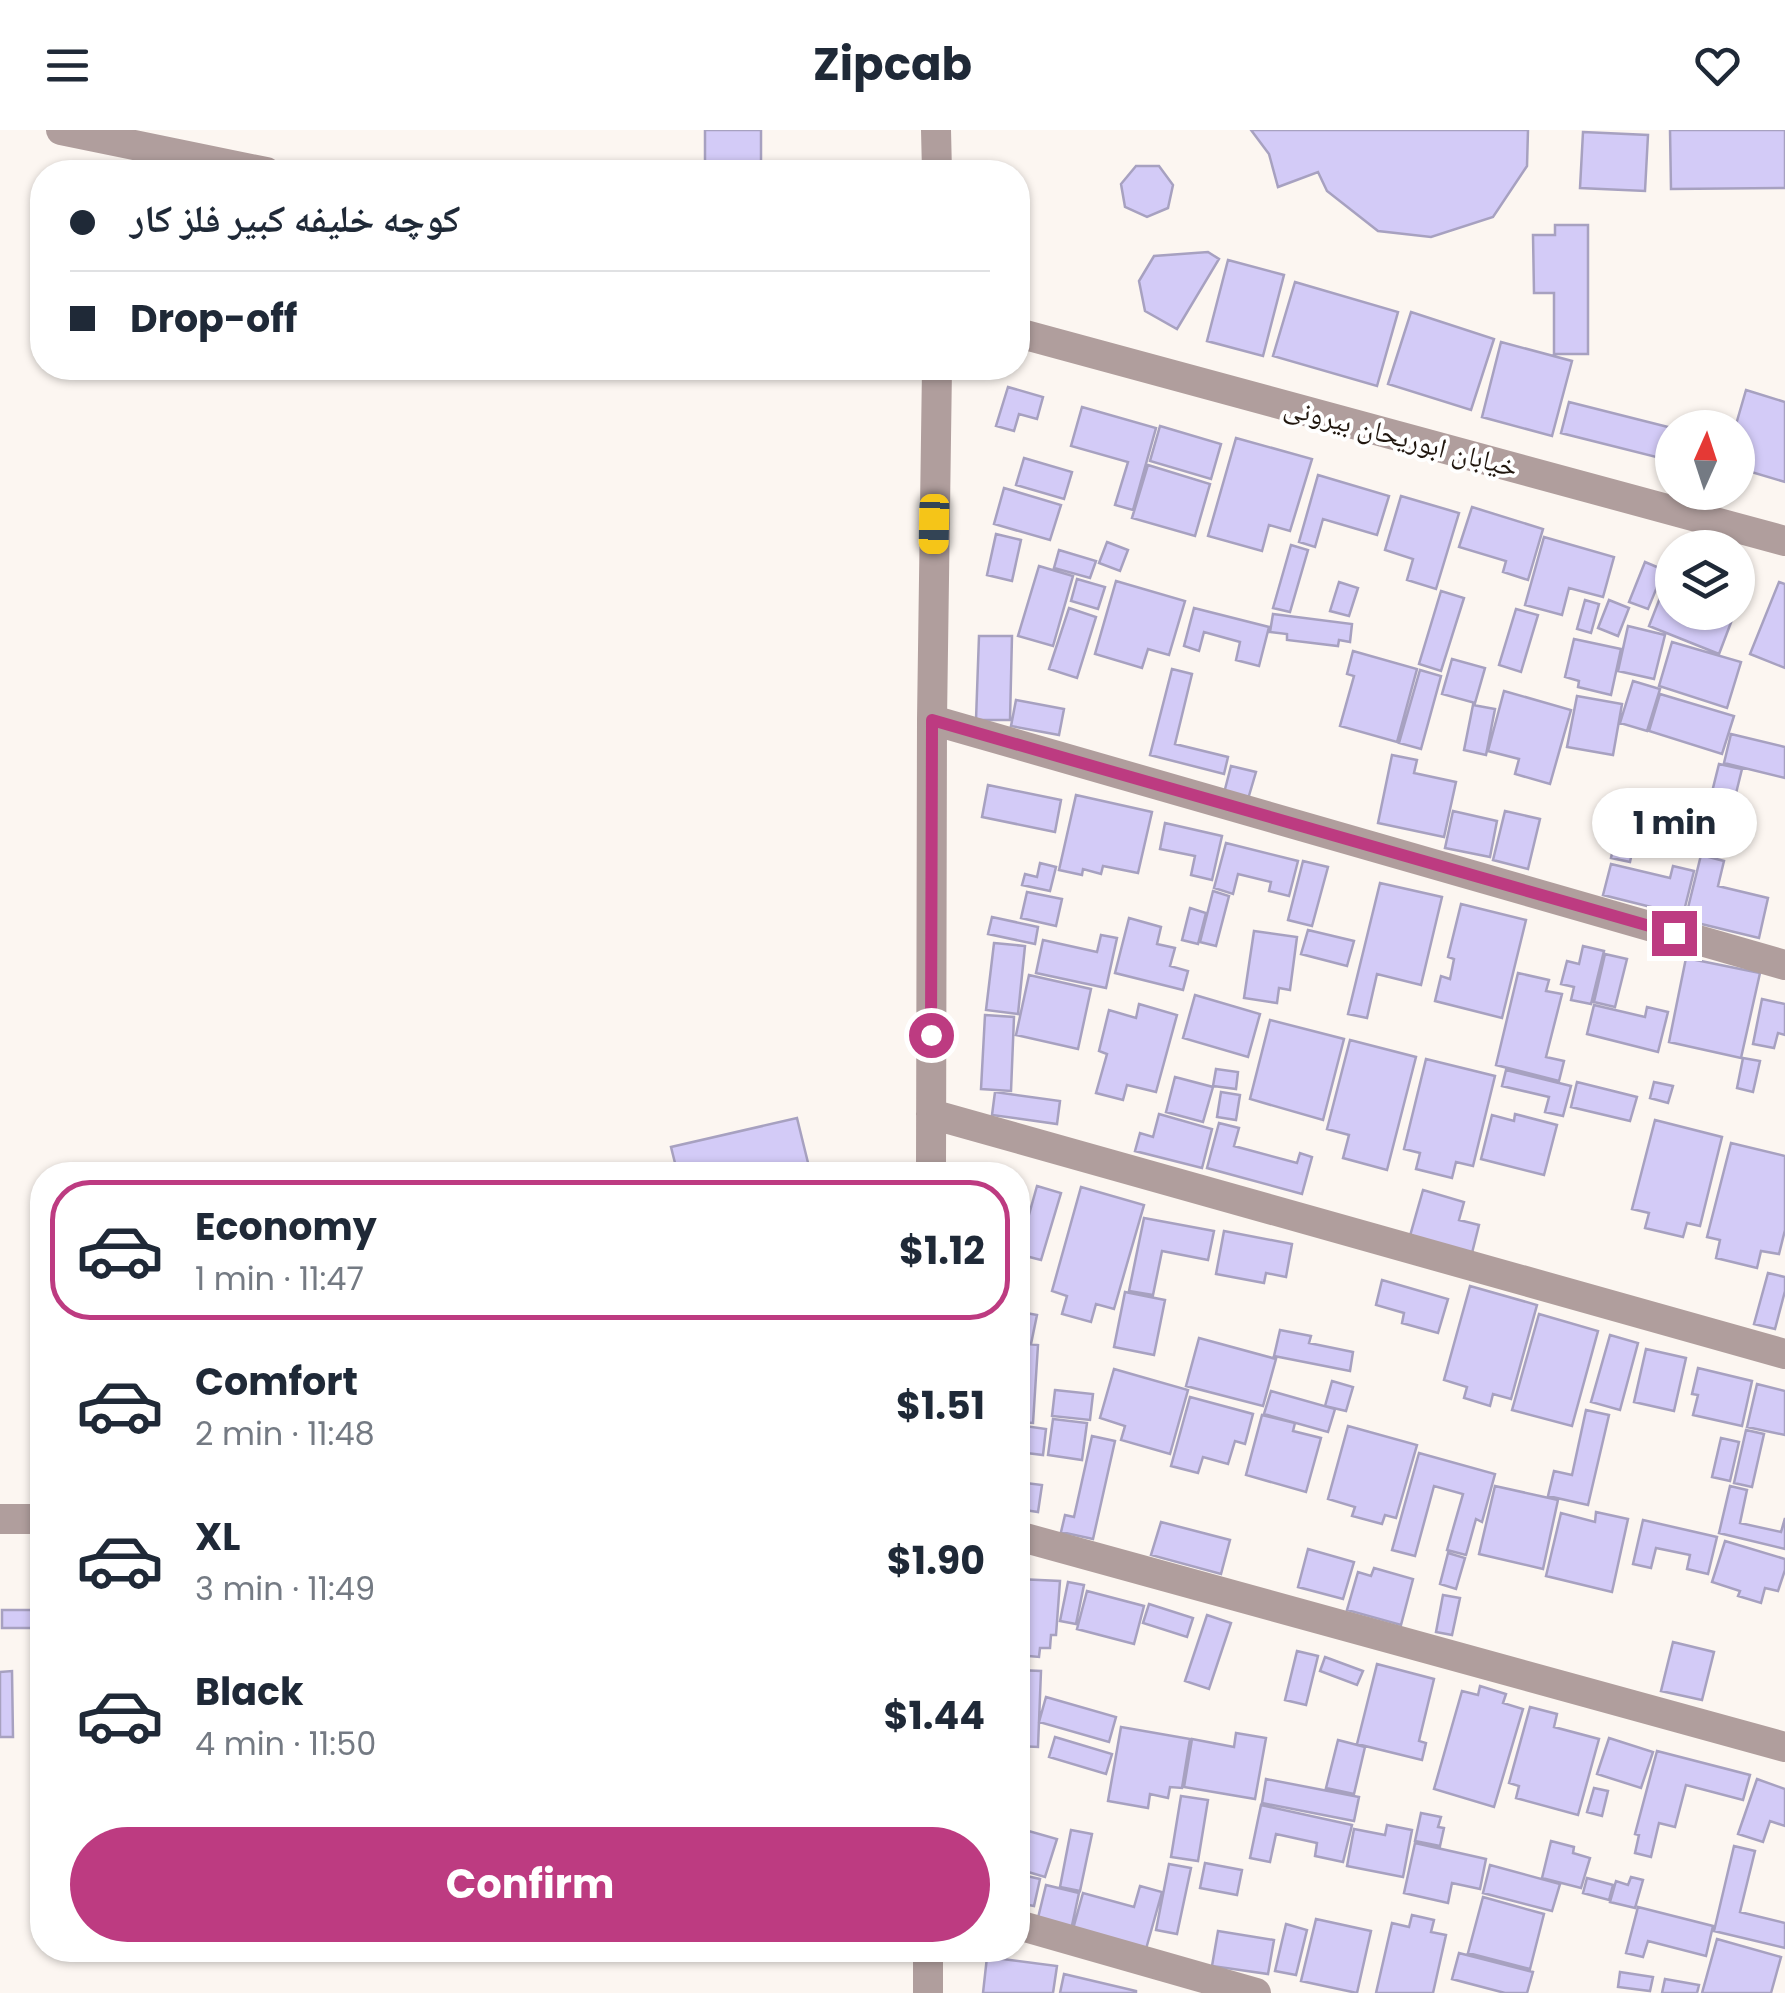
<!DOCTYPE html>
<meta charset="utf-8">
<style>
:root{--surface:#fff;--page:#f6f6f7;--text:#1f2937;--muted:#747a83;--line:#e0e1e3;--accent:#bd3b81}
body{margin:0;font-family:Poppins,"Noto Naskh Arabic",sans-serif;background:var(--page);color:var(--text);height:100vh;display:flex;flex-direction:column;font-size:38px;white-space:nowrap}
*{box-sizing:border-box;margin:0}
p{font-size:32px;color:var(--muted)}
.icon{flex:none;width:55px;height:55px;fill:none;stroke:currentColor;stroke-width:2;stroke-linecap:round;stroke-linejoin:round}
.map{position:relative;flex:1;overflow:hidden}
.drawer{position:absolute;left:30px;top:1032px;width:1000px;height:800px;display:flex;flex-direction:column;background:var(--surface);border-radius:40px;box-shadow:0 2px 8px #0004}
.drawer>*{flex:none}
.banner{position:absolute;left:30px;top:30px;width:1000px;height:220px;border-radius:40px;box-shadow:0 2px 8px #0004;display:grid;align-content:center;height:220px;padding:0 40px;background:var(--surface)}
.needle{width:65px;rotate:3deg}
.tools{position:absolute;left:1655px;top:280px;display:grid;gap:20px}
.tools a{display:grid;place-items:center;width:100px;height:100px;border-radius:50%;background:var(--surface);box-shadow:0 2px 8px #0004;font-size:50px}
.end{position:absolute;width:45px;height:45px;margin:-22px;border:12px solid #bd3b81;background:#fff;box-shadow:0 0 0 5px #fff}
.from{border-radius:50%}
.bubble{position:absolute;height:70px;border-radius:35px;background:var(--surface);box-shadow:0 2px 8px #0004;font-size:32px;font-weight:700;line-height:70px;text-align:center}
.car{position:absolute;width:30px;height:60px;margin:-30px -15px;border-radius:12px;box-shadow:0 0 8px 2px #0007;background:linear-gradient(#f5c518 24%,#345 0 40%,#f5c518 0 76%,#345 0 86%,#f5c518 0)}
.banner b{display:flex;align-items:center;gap:35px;height:95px;font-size:38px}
.banner b+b{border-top:2px solid var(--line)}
.banner i{width:25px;height:25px;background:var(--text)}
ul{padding:18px 0 0;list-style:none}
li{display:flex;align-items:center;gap:30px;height:140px;margin:0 20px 15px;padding:0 20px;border:5px solid transparent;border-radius:40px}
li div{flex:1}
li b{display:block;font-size:38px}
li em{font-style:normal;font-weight:700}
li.selected{border-color:var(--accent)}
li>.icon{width:90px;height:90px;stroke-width:1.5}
.action{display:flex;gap:20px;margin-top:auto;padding:20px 40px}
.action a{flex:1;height:115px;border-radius:60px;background:var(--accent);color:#fff;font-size:40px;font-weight:700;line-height:115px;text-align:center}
header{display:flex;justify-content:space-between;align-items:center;height:130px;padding:0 40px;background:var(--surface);font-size:45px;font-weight:700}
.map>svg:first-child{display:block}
</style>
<header><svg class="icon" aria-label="menu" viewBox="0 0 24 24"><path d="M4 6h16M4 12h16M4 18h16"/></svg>Zipcab<svg class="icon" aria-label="heart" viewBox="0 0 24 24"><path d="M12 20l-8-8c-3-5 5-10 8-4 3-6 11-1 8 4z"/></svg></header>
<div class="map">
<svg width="1785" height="1863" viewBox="0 0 1785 1863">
<rect width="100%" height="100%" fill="#fcf6f1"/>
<path fill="#d3cbf7" stroke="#a7a1c0" stroke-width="2.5" d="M705,0H761V34L705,33Z
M1251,0H1528L1527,36L1493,87L1431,107L1378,101L1327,61L1318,42L1278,57L1269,24Z
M1670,0H1785V58L1671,59Z
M1583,2L1648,5L1645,61L1580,58Z
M1136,36H1159L1173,55L1168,78L1147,87L1125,77L1121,54Z
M1555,95H1588V224H1554V163H1534L1533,105H1555Z
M1208,122L1219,129L1177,199L1145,181L1139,151L1154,126Z
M1228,130L1284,145L1263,226L1207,211Z
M1295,152L1398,182L1377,256L1273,226Z
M1411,182L1494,209L1471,280L1388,254Z
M1501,212L1572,231L1552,306L1482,287Z
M1008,257L1043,267L1037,289L1019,284L1014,301L996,296Z
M1746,260L1785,272V352L1738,338V298H1735Z
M1569,272L1672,298V331L1561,303Z
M1082,277L1156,298L1133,380L1115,375L1128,332L1071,316Z
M1160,296L1221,314L1211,349L1150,331Z
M1236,308L1312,329L1290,401L1269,395L1262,421L1208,406Z
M1024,328L1072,342L1064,369L1016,355Z
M1148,335L1210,354L1195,406L1132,388Z
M1318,345L1389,366L1377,405L1323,389L1315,417L1299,412Z
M1004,358L1061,375L1050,410L994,394Z
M1401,366L1459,383L1436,459L1407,450L1413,429L1385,420Z
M1472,377L1543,399L1528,450L1503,442L1506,431L1459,417Z
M996,404L1021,410L1012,451L987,445Z
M1544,407L1614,427L1603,467L1569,458L1562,485L1525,475Z
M1107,412L1128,420L1120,441L1099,433Z
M1291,415L1308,420L1290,482L1273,478Z
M1059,420L1096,431L1090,448L1054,438Z
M1645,432L1664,440L1648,479L1629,472Z
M1039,436L1073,446L1053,516L1018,506Z
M1670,442L1672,443V482H1735L1719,524L1649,496Z
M1077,449L1105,457L1098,479L1071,471Z
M1116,451L1185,471L1169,525L1148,519L1142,538L1095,524Z
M1339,452L1358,458L1349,486L1330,481Z
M1779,452L1785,454V538L1750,524Z
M1441,461L1464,468L1441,541L1419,534Z
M1585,470L1599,474L1591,503L1577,499Z
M1609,470L1629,478L1618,506L1598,498Z
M1069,478L1096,487L1077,548L1049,539Z
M1194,478L1269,497L1259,536L1236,530L1240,512L1204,502L1199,521L1184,516Z
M1516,479L1538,485L1521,542L1499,535Z
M1273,484L1352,494L1350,512L1339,510L1338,516L1287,510V504L1270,502Z
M1628,496L1665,505L1654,549L1618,541Z
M979,506H1012L1010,590H976Z
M1574,509L1621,519L1611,565L1578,557L1579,551L1565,547Z
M1672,512L1741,532L1727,578L1659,556Z
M1353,521L1417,539L1397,612L1340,596L1354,546L1347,544Z
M1452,529L1485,538L1475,573L1442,564Z
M1172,539L1192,544L1175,614L1228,627L1224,644L1150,625Z
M1420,540L1441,546L1421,619L1399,613Z
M1633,551L1660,559L1647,601L1620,593Z
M1504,561L1571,580L1550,654L1515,644L1519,629L1488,621Z
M1660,564L1734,586L1722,624L1649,601Z
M1577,566L1622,574L1613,625L1567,617Z
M1016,570L1064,579L1059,605L1011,596Z
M1473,575L1495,579L1486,625L1464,620Z
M1731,604L1785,617V648L1724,633Z
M1392,625L1417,630L1414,643L1456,652L1444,707L1378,693Z
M1719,634L1742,639L1721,724L1698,718Z
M1231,636L1256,642L1248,669L1224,663Z
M988,655L1061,670L1055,702L982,687Z
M1076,665L1152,682L1138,743L1103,736L1101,744L1083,739L1082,745L1059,740Z
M1453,681L1497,691L1490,727L1445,718Z
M1505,681L1540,689L1528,739L1493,730Z
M1620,686L1639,690L1630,732L1611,728Z
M1165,693L1222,706L1212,750L1191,745L1195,726L1160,719Z
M1226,713L1298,731L1289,766L1269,761L1271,752L1238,744L1233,764L1214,758Z
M1701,725L1724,731L1718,756L1768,768L1759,808L1685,790Z
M1303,731L1328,737L1312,796L1288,790Z
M1040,733L1056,737L1050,761L1022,755L1025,744L1037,747Z
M1611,734L1670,748L1673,736L1694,741L1683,785L1603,765Z
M1380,753L1442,767L1421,855L1377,844L1367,888L1348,884Z
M1213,761L1229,766L1216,816L1200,812Z
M1027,762L1062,769L1056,796L1021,788Z
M1461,774L1526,790L1502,888L1435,871L1441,846L1450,849L1454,829L1448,827Z
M1190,778L1206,783L1198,814L1182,810Z
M992,787L1038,797L1035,814L988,804Z
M1129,788L1161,797L1157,814L1175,818L1170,836L1188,841L1183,860L1115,843Z
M1308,800L1354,811L1347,836L1301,824Z
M1254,801L1297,807L1290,860L1279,858L1277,873L1244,868Z
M1101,805L1117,808L1106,858L1036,843L1043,810L1097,822Z
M994,813L1025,816L1018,884L986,880Z
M1583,816L1604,821L1591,874L1571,870L1574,857L1561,854L1567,831L1579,834Z
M1605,824L1627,829L1615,877L1594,872Z
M1686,828L1760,843L1741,928L1669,912Z
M1518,843L1549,850L1546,861L1562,864L1546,927L1564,931L1559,951L1496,935Z
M1029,845L1091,859L1078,919L1016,905Z
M1195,865L1260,884L1248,927L1183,908Z
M1762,869L1785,874V905L1778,903L1774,918L1753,914Z
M1139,874L1177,885L1156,962L1127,955L1123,970L1096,963L1107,924L1099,921L1109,880L1136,888Z
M1594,875L1645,887L1647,877L1668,882L1658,922L1587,904Z
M985,885L1014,887L1011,961L981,959Z
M1270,890L1344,909L1323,990L1250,969Z
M1350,910L1416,927L1387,1040L1343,1028L1349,1005L1327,999Z
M1743,928L1760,931L1753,962L1737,958Z
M1426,929L1495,946L1473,1036L1456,1032L1452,1048L1416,1039L1420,1023L1404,1019Z
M1216,939L1238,942L1236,959L1213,956Z
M1506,940L1571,956L1563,986L1545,982L1549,967L1502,956Z
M1175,947L1213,957L1203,992L1166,982Z
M1577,952L1637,967L1630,991L1571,977Z
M1654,952L1673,956L1668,973L1650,968Z
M995,962L1060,971L1057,994L992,985Z
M1221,962L1240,965L1236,990L1217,987Z
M1159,984L1212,999L1202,1038L1135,1021L1140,1003L1153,1007Z
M1515,984L1557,995L1544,1045L1481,1029L1492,985L1514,991Z
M797,988L811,1045H678L671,1017Z
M1655,990L1722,1007L1700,1096L1687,1093L1683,1107L1645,1098L1649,1083L1632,1079Z
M1219,993L1239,998L1234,1016L1297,1033L1300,1023L1312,1027L1302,1064L1207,1038Z
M1731,1013L1785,1026V1100L1779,1124L1761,1121L1757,1138L1716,1128L1720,1110L1707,1107Z
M1037,1056L1061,1063L1041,1130L1018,1124Z
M1081,1057L1144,1075L1114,1179L1096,1174L1091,1192L1062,1184L1067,1166L1052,1161Z
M1423,1060L1464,1072L1459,1090L1479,1095L1472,1123L1410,1106Z
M1144,1088L1214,1101L1208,1130L1162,1121L1153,1165L1129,1161Z
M1224,1101L1292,1114L1286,1147L1266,1143L1264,1153L1216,1144Z
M1768,1143L1785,1147V1161L1775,1199L1754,1194Z
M1382,1150L1448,1169L1438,1203L1402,1193L1404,1183L1376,1175Z
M1470,1156L1537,1175L1511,1269L1493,1264L1490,1276L1464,1268L1467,1257L1444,1250Z
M1125,1162L1165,1170L1154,1225L1114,1217Z
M1021,1182L1037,1185L1031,1214L1018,1211Z
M1539,1184L1598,1201L1572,1296L1512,1280Z
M1280,1200L1311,1206L1309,1213L1353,1222L1350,1241L1274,1226Z
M1610,1205L1638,1213L1620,1280L1591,1272Z
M1199,1208L1276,1229L1263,1276L1186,1256Z
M1018,1213L1038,1215L1033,1293L1018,1292Z
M1646,1219L1686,1228L1674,1281L1634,1272Z
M1698,1238L1752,1251L1742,1296L1693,1285L1698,1265L1692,1264Z
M1114,1239L1188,1260L1170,1324L1121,1310L1125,1296L1100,1288Z
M1332,1251L1353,1257L1346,1281L1325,1276Z
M1757,1254L1785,1261V1305L1747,1297Z
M1055,1260L1093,1264L1090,1290L1052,1286Z
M1271,1261L1335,1279L1328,1302L1264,1284Z
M1190,1267L1253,1284L1245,1314L1235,1311L1228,1334L1203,1327L1198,1343L1171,1336Z
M1586,1280L1609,1285L1588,1375L1548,1366L1554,1341L1572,1345Z
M1262,1285L1295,1293L1293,1301L1321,1308L1306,1362L1246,1345Z
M1053,1289L1087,1293L1082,1330L1048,1325Z
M1018,1295L1046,1299L1043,1325L1018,1322Z
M1348,1296L1417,1315L1396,1388L1385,1385L1382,1394L1352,1386L1355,1377L1328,1369Z
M1746,1300L1764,1304L1752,1357L1734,1353Z
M1092,1306L1115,1311L1093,1409L1061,1402L1065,1385L1074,1387Z
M1721,1308L1739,1312L1730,1351L1712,1347Z
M1419,1323L1495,1344L1482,1392L1476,1389L1466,1425L1447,1420L1463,1364L1434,1356L1415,1426L1392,1420Z
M1018,1352L1042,1355L1038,1382L1018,1379Z
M1495,1356L1558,1370L1543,1439L1479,1424Z
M1730,1356L1747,1360L1740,1393L1781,1402L1785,1388V1419L1719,1403Z
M1596,1382L1628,1389L1612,1462L1546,1446L1561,1383L1595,1392Z
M1643,1390L1717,1407L1708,1444L1687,1439L1690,1425L1656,1418L1651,1438L1633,1434Z
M1161,1392L1230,1410L1221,1444L1151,1425Z
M1725,1411L1785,1429V1440L1778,1461L1765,1458L1761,1473L1738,1466L1740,1461L1712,1452Z
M1308,1419L1354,1432L1343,1469L1298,1457Z
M1448,1423L1465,1428L1456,1459L1440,1454Z
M1374,1438L1413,1449L1401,1495L1347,1480L1358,1442L1371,1446Z
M1018,1449L1060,1451L1056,1505H1051L1050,1518H1040L1039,1527L1018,1525Z
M37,1452H42V1498H37Z
M1068,1452L1084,1455L1076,1494L1060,1491Z
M1087,1461L1144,1476L1134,1514L1077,1499Z
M1443,1465L1460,1468L1452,1505L1436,1502Z
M1149,1474L1193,1488L1187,1507L1143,1493Z
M2,1480H34L33,1498H2Z
M1207,1485L1231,1493L1209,1559L1185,1551Z
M1673,1512L1714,1522L1702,1570L1661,1561Z
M1297,1521L1318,1526L1306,1575L1285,1570Z
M1325,1527L1363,1541L1357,1555L1320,1541Z
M1377,1534L1434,1549L1419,1611L1426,1613L1422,1630L1357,1614Z
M1018,1540L1041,1541L1038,1617L1018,1616Z
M12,1541L13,1607H0V1542Z
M1480,1556L1506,1564L1503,1573L1523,1579L1494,1677L1434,1659L1462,1561L1478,1565Z
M1046,1567L1116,1587L1109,1612L1039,1592Z
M1530,1577L1557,1584L1554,1597L1599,1609L1578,1685L1516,1668L1519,1656L1509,1653Z
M1121,1597L1190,1609L1182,1658L1170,1657L1168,1668L1150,1664L1148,1678L1108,1671Z
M1236,1603L1266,1608L1255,1669L1184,1657L1192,1609L1234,1617Z
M1055,1607L1112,1624L1106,1644L1049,1627Z
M1609,1608L1653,1622L1641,1658L1597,1644Z
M1338,1610L1365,1617L1354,1664L1326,1658Z
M1657,1621L1750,1645L1743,1670L1686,1655L1675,1697L1659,1693L1651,1727L1635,1723L1639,1705L1635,1704Z
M1266,1649L1359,1667L1354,1691L1262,1673Z
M1757,1649L1785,1659V1696L1770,1691L1763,1712L1738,1704Z
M1594,1658L1608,1661L1602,1686L1587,1682Z
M1181,1666L1208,1670L1198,1731L1171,1727Z
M1261,1675L1352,1695L1343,1732L1315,1726L1317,1713L1276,1704L1270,1732L1250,1728Z
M1421,1683L1441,1687L1438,1697L1444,1698L1440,1716L1415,1711Z
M1387,1695L1412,1700L1403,1747L1347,1736L1354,1699L1385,1705Z
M1018,1698L1057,1709L1045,1747L1018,1739Z
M1071,1700L1092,1704L1080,1761L1060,1757Z
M1551,1711L1574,1717L1573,1723L1590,1728L1581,1758L1542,1748Z
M1415,1713L1486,1729L1480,1759L1452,1753L1448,1773L1404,1763Z
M1734,1716L1755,1721L1740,1782L1785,1793V1818L1714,1801Z
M1205,1733L1242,1740L1237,1765L1200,1758Z
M1169,1734L1191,1738L1177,1804L1156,1800Z
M1490,1735L1560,1754L1552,1781L1483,1763Z
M1018,1744L1040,1749L1034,1776L1018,1773Z
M1631,1747L1643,1750L1635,1778L1610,1772L1616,1751L1628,1755Z
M1587,1748L1613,1755L1609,1770L1583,1763Z
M1046,1755L1079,1763L1071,1800L1037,1792Z
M1140,1756L1162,1762L1146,1819L1073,1799L1083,1763L1134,1777Z
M1483,1767L1544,1784L1530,1839L1468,1823Z
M1638,1777L1713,1796L1706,1826L1648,1811L1643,1827L1626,1823Z
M1412,1785L1434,1790L1431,1802L1446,1805L1433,1863H1376L1392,1793L1409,1797Z
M1316,1789L1371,1801L1357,1863L1301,1851Z
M1286,1794L1307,1800L1296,1845L1275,1841Z
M1218,1801L1274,1810L1268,1844L1212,1836Z
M1717,1809L1781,1827L1771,1863H1702Z
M1459,1823L1533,1842L1527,1863H1505L1452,1849Z
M987,1827L1057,1836L1053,1863H983Z
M1620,1842L1653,1847L1650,1861L1618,1857Z
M1064,1844L1136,1861V1863H1060Z
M1665,1849L1699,1855L1697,1863H1662Z"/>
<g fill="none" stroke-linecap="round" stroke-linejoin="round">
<path stroke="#b09e9d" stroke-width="30" d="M61,0L266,42
M936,0L937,42
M1018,203L1785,411
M932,590L1785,835
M931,984L1785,1224
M931,1045L932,590L937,238
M0,1389H42
M1018,1406L1785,1617
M1018,1795L1256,1863
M928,1820V1863"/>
</g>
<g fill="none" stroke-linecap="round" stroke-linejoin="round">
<path stroke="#bd3b81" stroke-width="12" d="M931,905L932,590L1674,803"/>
</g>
<g text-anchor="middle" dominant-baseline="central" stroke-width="8" stroke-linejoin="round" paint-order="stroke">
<g font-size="28" fill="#21170f" stroke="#fff">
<text transform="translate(1401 307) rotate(15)">خیابان ابوریحان بیرونی</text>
</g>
</g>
</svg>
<div class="tools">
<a><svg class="needle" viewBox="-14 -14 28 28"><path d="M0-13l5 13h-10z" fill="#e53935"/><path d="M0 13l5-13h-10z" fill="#747a83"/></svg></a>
<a><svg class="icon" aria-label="layers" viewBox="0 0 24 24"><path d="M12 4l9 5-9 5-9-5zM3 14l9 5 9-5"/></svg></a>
</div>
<i class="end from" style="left:931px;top:905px"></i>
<i class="end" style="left:1674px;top:803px"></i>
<div class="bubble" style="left:1592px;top:658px;width:165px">1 min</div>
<i class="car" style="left:934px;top:394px;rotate:181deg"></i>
<div class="banner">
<b><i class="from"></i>کوچه خلیفه کبیر فلز کار</b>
<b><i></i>Drop-off</b>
</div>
<section class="drawer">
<ul>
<li class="selected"><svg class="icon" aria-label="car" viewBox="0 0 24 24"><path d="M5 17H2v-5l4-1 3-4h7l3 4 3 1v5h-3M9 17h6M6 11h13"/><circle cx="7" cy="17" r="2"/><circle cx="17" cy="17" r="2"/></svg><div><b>Economy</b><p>1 min · 11:47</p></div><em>$1.12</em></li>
<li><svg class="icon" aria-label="car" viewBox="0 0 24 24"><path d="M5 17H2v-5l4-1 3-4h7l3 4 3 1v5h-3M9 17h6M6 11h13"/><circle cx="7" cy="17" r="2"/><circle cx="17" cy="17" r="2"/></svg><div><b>Comfort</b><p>2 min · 11:48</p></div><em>$1.51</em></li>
<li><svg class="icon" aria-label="car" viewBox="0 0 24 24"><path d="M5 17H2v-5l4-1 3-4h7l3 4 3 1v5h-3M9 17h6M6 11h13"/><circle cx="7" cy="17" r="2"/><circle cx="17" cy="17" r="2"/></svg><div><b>XL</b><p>3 min · 11:49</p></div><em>$1.90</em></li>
<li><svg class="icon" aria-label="car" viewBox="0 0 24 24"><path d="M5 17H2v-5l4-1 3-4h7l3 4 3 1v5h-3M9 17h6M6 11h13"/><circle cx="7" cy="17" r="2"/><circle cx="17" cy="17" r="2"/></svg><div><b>Black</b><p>4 min · 11:50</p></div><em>$1.44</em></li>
</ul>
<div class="action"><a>Confirm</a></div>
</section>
</div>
